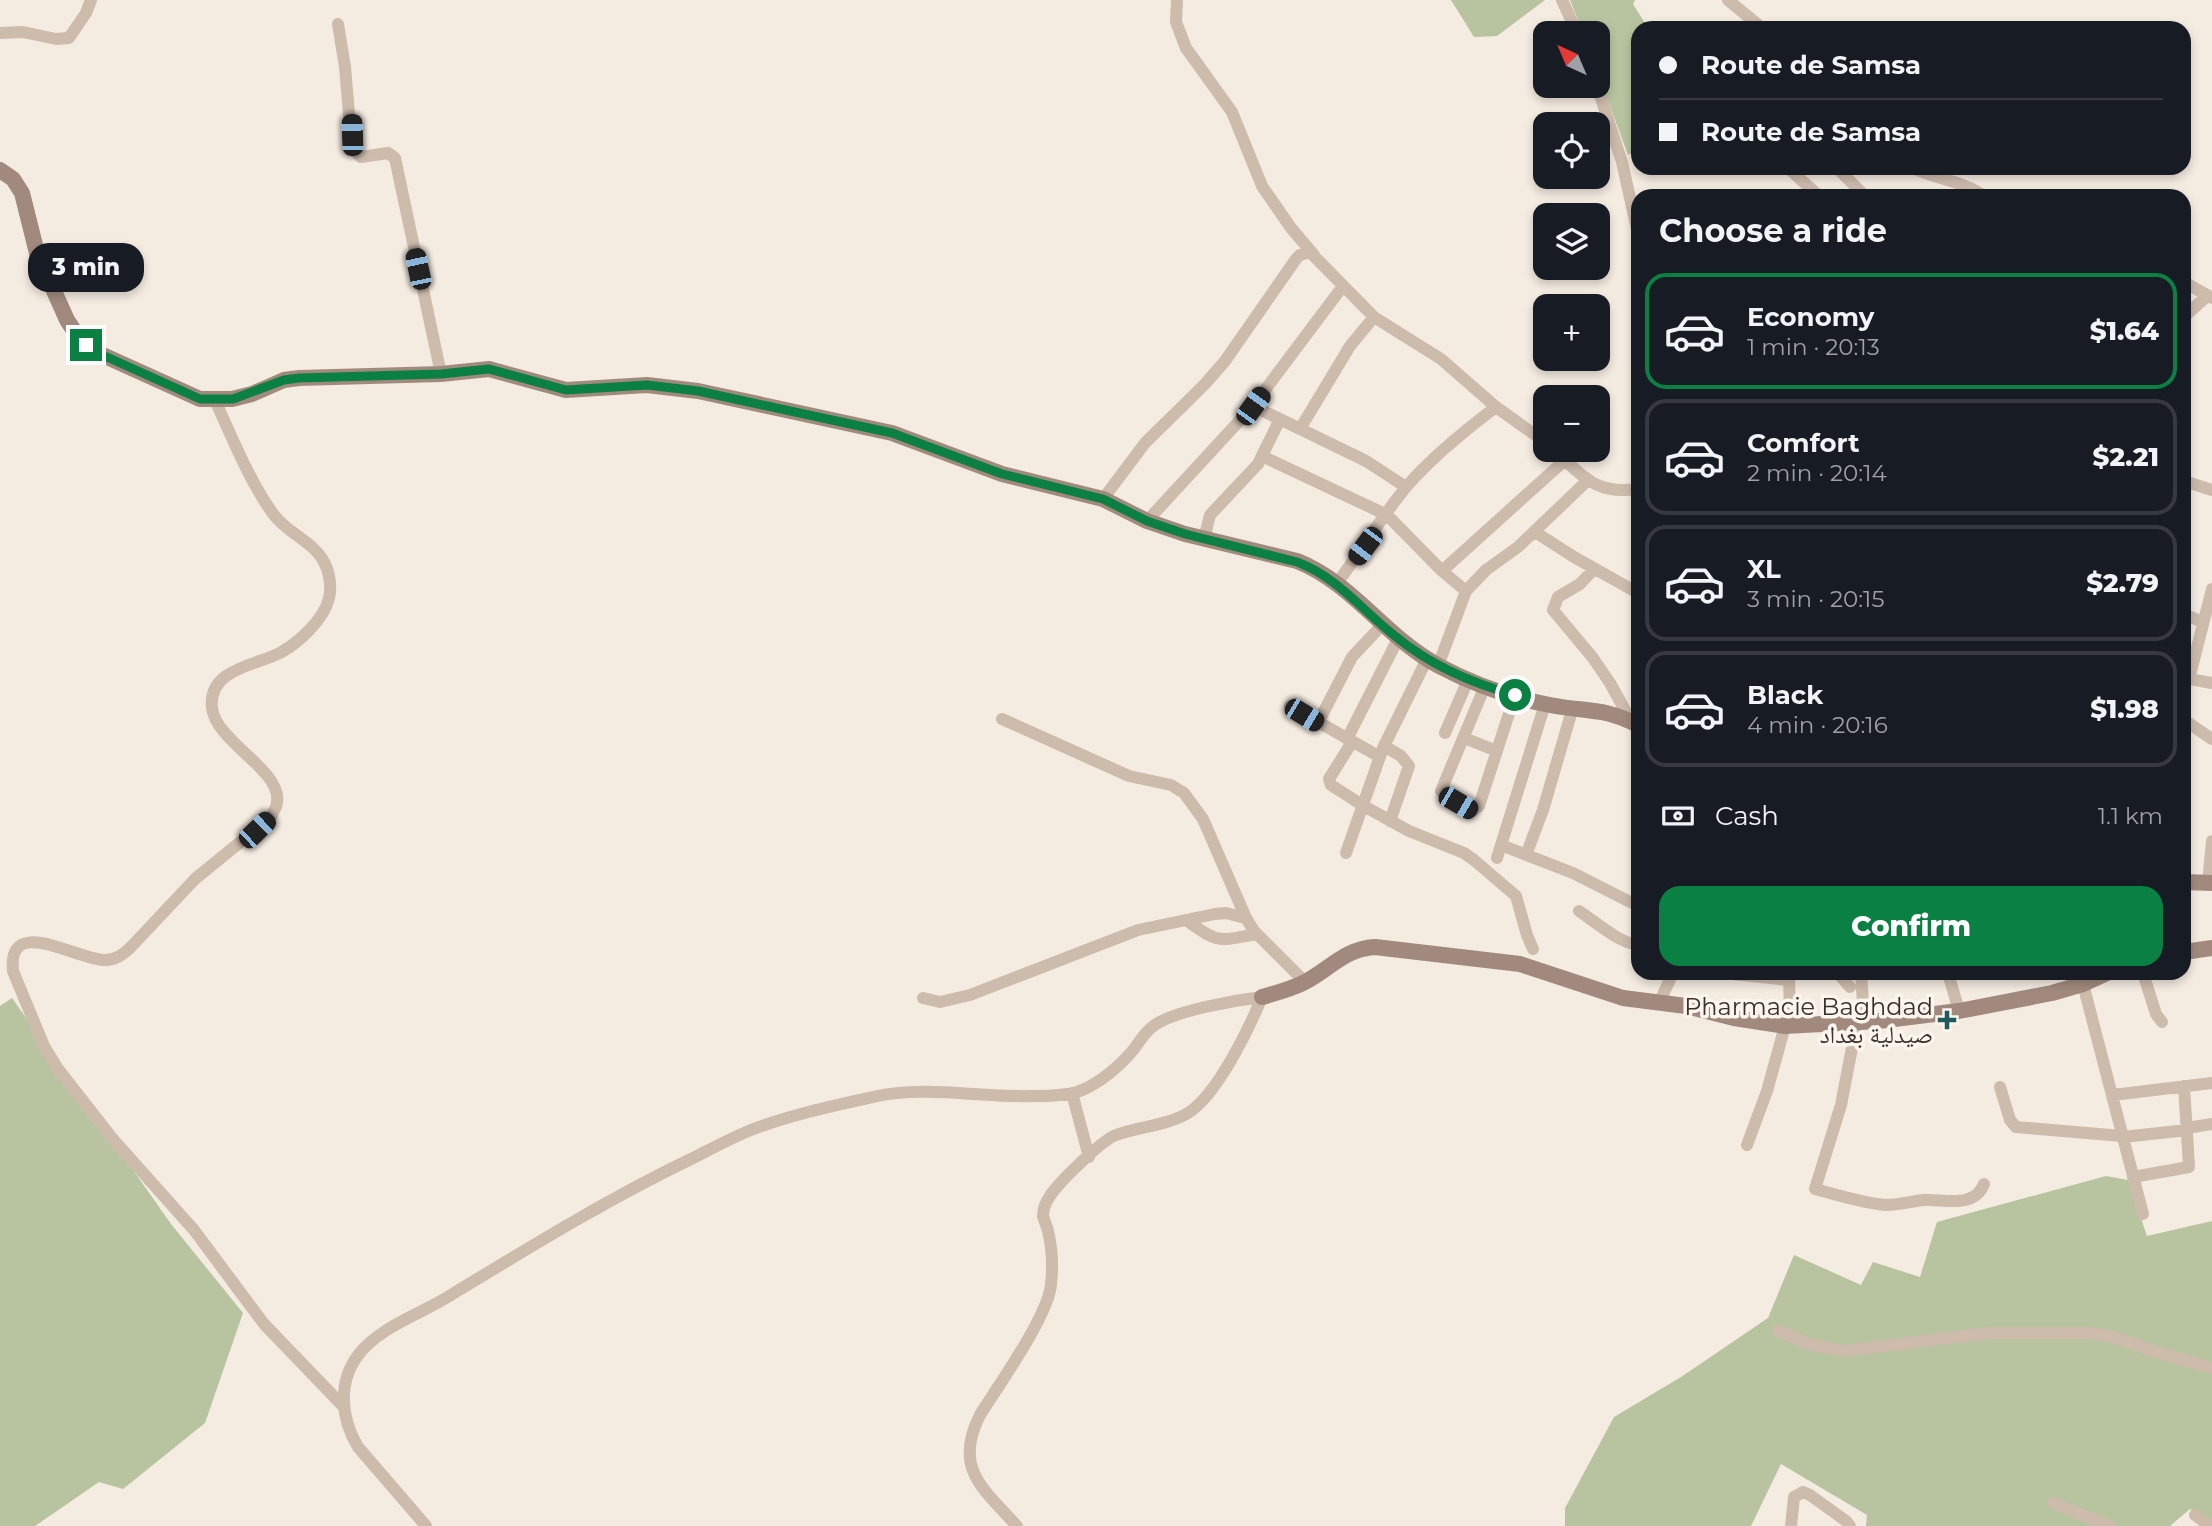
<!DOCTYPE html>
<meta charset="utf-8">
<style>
:root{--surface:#171b24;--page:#20242c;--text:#f1f3f6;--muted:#9ea1a6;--line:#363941;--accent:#0b8043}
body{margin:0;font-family:Montserrat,"Noto Naskh Arabic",sans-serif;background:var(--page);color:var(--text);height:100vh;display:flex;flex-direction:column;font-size:26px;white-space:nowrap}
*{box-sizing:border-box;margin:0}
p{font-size:23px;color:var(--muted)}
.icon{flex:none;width:38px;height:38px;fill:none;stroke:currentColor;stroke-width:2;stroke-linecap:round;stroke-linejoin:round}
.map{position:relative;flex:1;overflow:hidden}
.side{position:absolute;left:1631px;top:189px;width:560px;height:791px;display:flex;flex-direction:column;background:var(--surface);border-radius:21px;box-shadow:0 4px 10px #0003}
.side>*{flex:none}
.top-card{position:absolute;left:1631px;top:21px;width:560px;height:154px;border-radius:21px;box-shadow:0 4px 10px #0003;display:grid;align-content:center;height:154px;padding:0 28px;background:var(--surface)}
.needle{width:46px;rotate:316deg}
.tools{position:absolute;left:1533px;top:21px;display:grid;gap:14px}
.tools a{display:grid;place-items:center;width:77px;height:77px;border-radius:14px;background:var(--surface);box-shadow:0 4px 10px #0003;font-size:35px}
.end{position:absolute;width:32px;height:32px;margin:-16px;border:9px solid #0b8043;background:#fff;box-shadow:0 0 0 4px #fff}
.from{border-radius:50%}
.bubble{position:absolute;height:49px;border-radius:21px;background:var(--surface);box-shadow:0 4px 10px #0003;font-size:23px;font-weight:800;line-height:49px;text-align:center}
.car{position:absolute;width:21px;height:42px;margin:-21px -10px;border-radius:9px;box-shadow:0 0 5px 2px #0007;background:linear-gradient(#222 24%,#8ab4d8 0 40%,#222 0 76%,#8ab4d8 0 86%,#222 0)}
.top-card b{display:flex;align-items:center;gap:24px;height:66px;font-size:26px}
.top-card b+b{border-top:2px solid var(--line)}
.top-card i{width:18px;height:18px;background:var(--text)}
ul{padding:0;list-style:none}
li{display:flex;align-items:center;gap:21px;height:116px;margin:0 14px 10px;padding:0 14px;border:4px solid var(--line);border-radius:21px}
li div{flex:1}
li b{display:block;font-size:26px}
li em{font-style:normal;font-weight:800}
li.selected{border-color:var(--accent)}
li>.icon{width:63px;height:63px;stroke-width:1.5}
h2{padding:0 28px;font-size:32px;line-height:84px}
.pay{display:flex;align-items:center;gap:18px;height:77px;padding:0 28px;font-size:26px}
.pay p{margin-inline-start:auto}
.primary-button{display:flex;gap:14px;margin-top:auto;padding:14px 28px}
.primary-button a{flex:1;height:80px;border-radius:21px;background:var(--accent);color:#fff;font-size:28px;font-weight:800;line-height:80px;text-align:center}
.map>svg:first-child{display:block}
</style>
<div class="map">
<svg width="2212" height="1526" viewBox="0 0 2212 1526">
<rect width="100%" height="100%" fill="#f4ebe1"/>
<path fill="#b8c4a0" d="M1451,0H1545L1497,36L1474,37Z
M1570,0H1635L1633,4L1648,28H1638V150L1628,155L1598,74V33H1583Z
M12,998L171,1224L243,1313L205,1423L123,1489L99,1482L35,1526H0V1006Z
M2106,1176L2128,1180L2147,1236L2212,1221V1526L2190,1509L2170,1526H1866L1867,1515L1781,1464L1751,1526H1565V1508L1614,1417L1681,1377L1768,1318L1794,1255L1861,1285L1873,1262L1920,1277L1937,1222Z"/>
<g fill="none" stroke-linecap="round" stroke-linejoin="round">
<path stroke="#cdbbac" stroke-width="12" d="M1177,0L1176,22L1186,48L1232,112L1262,186L1291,228L1314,255
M1562,0L1577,33
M1728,0L1762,28
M338,24L345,67L352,149L361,157L388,153L395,158L441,374
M0,33L23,32L56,39L69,38L86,13L91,0
M1597,86L1622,162L1638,234
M1788,168L1819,196
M1837,168L1865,196
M1913,168C1936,179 1963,181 1984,196
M2184,282L2212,298
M2184,317L2207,296
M215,400C231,436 251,484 274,515C287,533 314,542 324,562C329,571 332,587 329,598C324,620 298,643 280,653C254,666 208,669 212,708C216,742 282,770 277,802C277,807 273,812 271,817L195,879L130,948C122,955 116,960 105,960C79,961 7,913 13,971L44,1046L58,1069L112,1138L194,1230L264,1324L343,1406
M1253,406L1366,461L1406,487
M1300,429L1350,346L1374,317
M1554,450C1583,476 1595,495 1638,489
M1262,456L1387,515L1442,571L1466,591
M2184,481L2212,490
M1103,499L1145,443L1204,385L1225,361L1296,259L1300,255L1310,252L1374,317L1441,359L1496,407L1545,442
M1147,521L1253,406L1343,286
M1535,532L1574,557L1638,593
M1204,539L1210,515L1258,464L1280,419
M1594,569L1580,584L1558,597L1553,610L1593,658L1610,683L1631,721
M1442,571L1565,460
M1337,583C1361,552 1381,517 1407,486C1433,456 1464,431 1496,407
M2184,614L2202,622
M1438,666L1466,591L1486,570L1518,547L1587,481
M2184,678L2212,683
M2189,679L2212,589
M1485,686L1441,791L1472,811L1479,806L1515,695
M1290,706L1380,757
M1002,719L1129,776L1171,785L1184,793L1203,819L1246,918L1254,931L1305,982
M2184,720L2212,739
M1318,723L1352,657L1382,625
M1445,733L1468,680
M1464,738L1497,751
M1347,739L1398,639
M1352,742L1329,779L1331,785L1362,805L1409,831L1464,853L1474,860L1516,896L1527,935L1533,949
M1384,746L1401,756L1409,766L1390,821
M1501,845L1573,873L1638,906
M1346,853L1383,748L1427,659
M1526,855L1543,810L1573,707
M1497,858L1545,704
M2208,883L2212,841
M1579,911C1593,920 1623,946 1638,944
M1186,920C1219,944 1218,941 1257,934
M1722,973L1789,980
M1789,973L1790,1025
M1838,973L1850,987
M1861,973L1863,1002L1857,1022L1841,1105L1815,1189C1838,1195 1862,1203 1886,1205C1899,1205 1912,1201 1925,1200C1945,1199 1974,1209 1984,1184
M1948,973L1959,1011
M2143,973L2156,1014L2162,1022
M2083,984L2143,1214
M923,998L940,1002L970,995L1138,930L1215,914L1226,913L1245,918
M1659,1003L1673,973
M2000,1087L2010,1120L2016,1127L2122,1136
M1072,1093L1089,1157
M2113,1095L2212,1083
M2187,1128L2212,1124
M2123,1137L2187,1130
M1747,1145L1767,1091L1785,1026
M2133,1177L2189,1167L2184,1086
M1778,1331L1809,1344L1845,1351L1989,1333H2092L2113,1337L2159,1353L2212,1368
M2053,1503L2109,1526
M2195,1515L2210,1526
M426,1526L358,1447C341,1419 337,1382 359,1354C381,1326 421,1314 451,1295C530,1247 608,1199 691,1159C711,1149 731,1138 751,1130C790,1115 832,1106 873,1097C926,1085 980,1098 1033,1096C1048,1096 1062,1096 1077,1092C1098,1085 1120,1066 1134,1049C1139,1042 1144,1034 1151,1028C1169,1011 1237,1000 1262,997C1249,1029 1217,1095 1188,1113C1166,1126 1140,1126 1116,1135C1102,1140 1059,1182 1050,1196C1046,1202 1043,1209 1043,1216C1044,1221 1047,1226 1048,1231C1052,1248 1053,1267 1051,1284C1049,1315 998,1386 980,1415C953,1468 983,1489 1017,1526
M1791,1526L1794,1497L1803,1492L1810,1495L1846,1521L1850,1526"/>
<path stroke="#a18a7d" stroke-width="16" d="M0,170L13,179L22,193L37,253L67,320L79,338L96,352L200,399H232L252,394L284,380L299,378L441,374L489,369L566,390L647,385L698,391L892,433L1002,474L1103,499L1147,521L1185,534L1297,561C1353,583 1386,638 1439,666C1473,684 1512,698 1550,705C1586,712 1603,707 1638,725
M2184,882L2212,883
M2184,952L2212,948
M1262,997C1276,993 1292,989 1305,982C1330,969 1344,949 1375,947L1520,964L1623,998L1686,1006L1734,1018L1785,1026L1878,1021L1959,1011L2052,993L2083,984L2107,973"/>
</g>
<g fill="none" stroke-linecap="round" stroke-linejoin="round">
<path stroke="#0b8043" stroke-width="9" d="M86,345L96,352L200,399H233L284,380L299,378L441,374L489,369L566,390L647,385L698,391L892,433L1002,474L1103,499L1147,521L1185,534L1297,562C1337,577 1362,610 1395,636C1430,665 1471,683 1515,695"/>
</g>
<path fill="#1f5a5e" stroke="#fbf5ee" stroke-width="2.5" d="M1943.5 1009.5h7v7h7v7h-7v7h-7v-7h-7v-7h7z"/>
<g text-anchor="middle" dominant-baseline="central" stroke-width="7" stroke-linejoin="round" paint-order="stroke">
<g font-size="24" fill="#3b302b" stroke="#fbf5ee" text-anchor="end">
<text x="1933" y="1006">Pharmacie Baghdad<tspan x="1933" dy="28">صيدلية بغداد</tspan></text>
</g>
</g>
</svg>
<div class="tools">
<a><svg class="needle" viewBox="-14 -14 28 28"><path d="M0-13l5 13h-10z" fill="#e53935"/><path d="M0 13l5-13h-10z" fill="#9ea1a6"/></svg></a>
<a><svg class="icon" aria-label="locate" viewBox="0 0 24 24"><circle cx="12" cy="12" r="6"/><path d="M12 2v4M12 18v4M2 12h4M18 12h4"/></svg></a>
<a><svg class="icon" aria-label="layers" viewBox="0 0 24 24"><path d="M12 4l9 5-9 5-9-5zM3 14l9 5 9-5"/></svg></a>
<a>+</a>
<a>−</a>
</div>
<i class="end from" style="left:1515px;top:695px"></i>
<i class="end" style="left:86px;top:345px"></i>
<div class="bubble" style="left:28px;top:243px;width:116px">3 min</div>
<i class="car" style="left:352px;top:135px;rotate:358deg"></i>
<i class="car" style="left:418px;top:269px;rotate:348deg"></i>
<i class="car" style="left:1253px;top:406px;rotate:36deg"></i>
<i class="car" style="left:1365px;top:546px;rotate:217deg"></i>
<i class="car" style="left:1304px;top:715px;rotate:121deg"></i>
<i class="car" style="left:1458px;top:803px;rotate:120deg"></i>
<i class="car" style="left:257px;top:830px;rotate:46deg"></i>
<div class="top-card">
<b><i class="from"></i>Route de Samsa</b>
<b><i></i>Route de Samsa</b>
</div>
<section class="side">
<h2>Choose a ride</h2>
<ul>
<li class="selected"><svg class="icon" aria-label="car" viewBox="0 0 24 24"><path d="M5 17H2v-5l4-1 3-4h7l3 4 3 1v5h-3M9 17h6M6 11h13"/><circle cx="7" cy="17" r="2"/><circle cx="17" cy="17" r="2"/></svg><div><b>Economy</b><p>1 min · 20:13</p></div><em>$1.64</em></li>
<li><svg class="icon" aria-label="car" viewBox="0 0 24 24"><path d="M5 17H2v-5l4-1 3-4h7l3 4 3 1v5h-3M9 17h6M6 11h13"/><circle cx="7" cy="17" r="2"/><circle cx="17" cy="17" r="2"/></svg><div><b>Comfort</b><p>2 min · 20:14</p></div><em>$2.21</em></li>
<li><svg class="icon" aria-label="car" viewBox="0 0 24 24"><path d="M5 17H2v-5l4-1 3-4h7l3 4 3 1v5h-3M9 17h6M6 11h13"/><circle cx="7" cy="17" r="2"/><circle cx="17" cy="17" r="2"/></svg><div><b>XL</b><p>3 min · 20:15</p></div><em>$2.79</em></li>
<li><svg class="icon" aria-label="car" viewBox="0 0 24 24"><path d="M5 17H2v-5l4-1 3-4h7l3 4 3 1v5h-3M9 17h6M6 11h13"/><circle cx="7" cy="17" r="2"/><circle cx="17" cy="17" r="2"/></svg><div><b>Black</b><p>4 min · 20:16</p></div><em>$1.98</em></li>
</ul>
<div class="pay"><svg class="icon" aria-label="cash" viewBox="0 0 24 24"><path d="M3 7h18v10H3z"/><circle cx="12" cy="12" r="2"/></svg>Cash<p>1.1 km</p></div>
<div class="primary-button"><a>Confirm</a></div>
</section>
</div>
